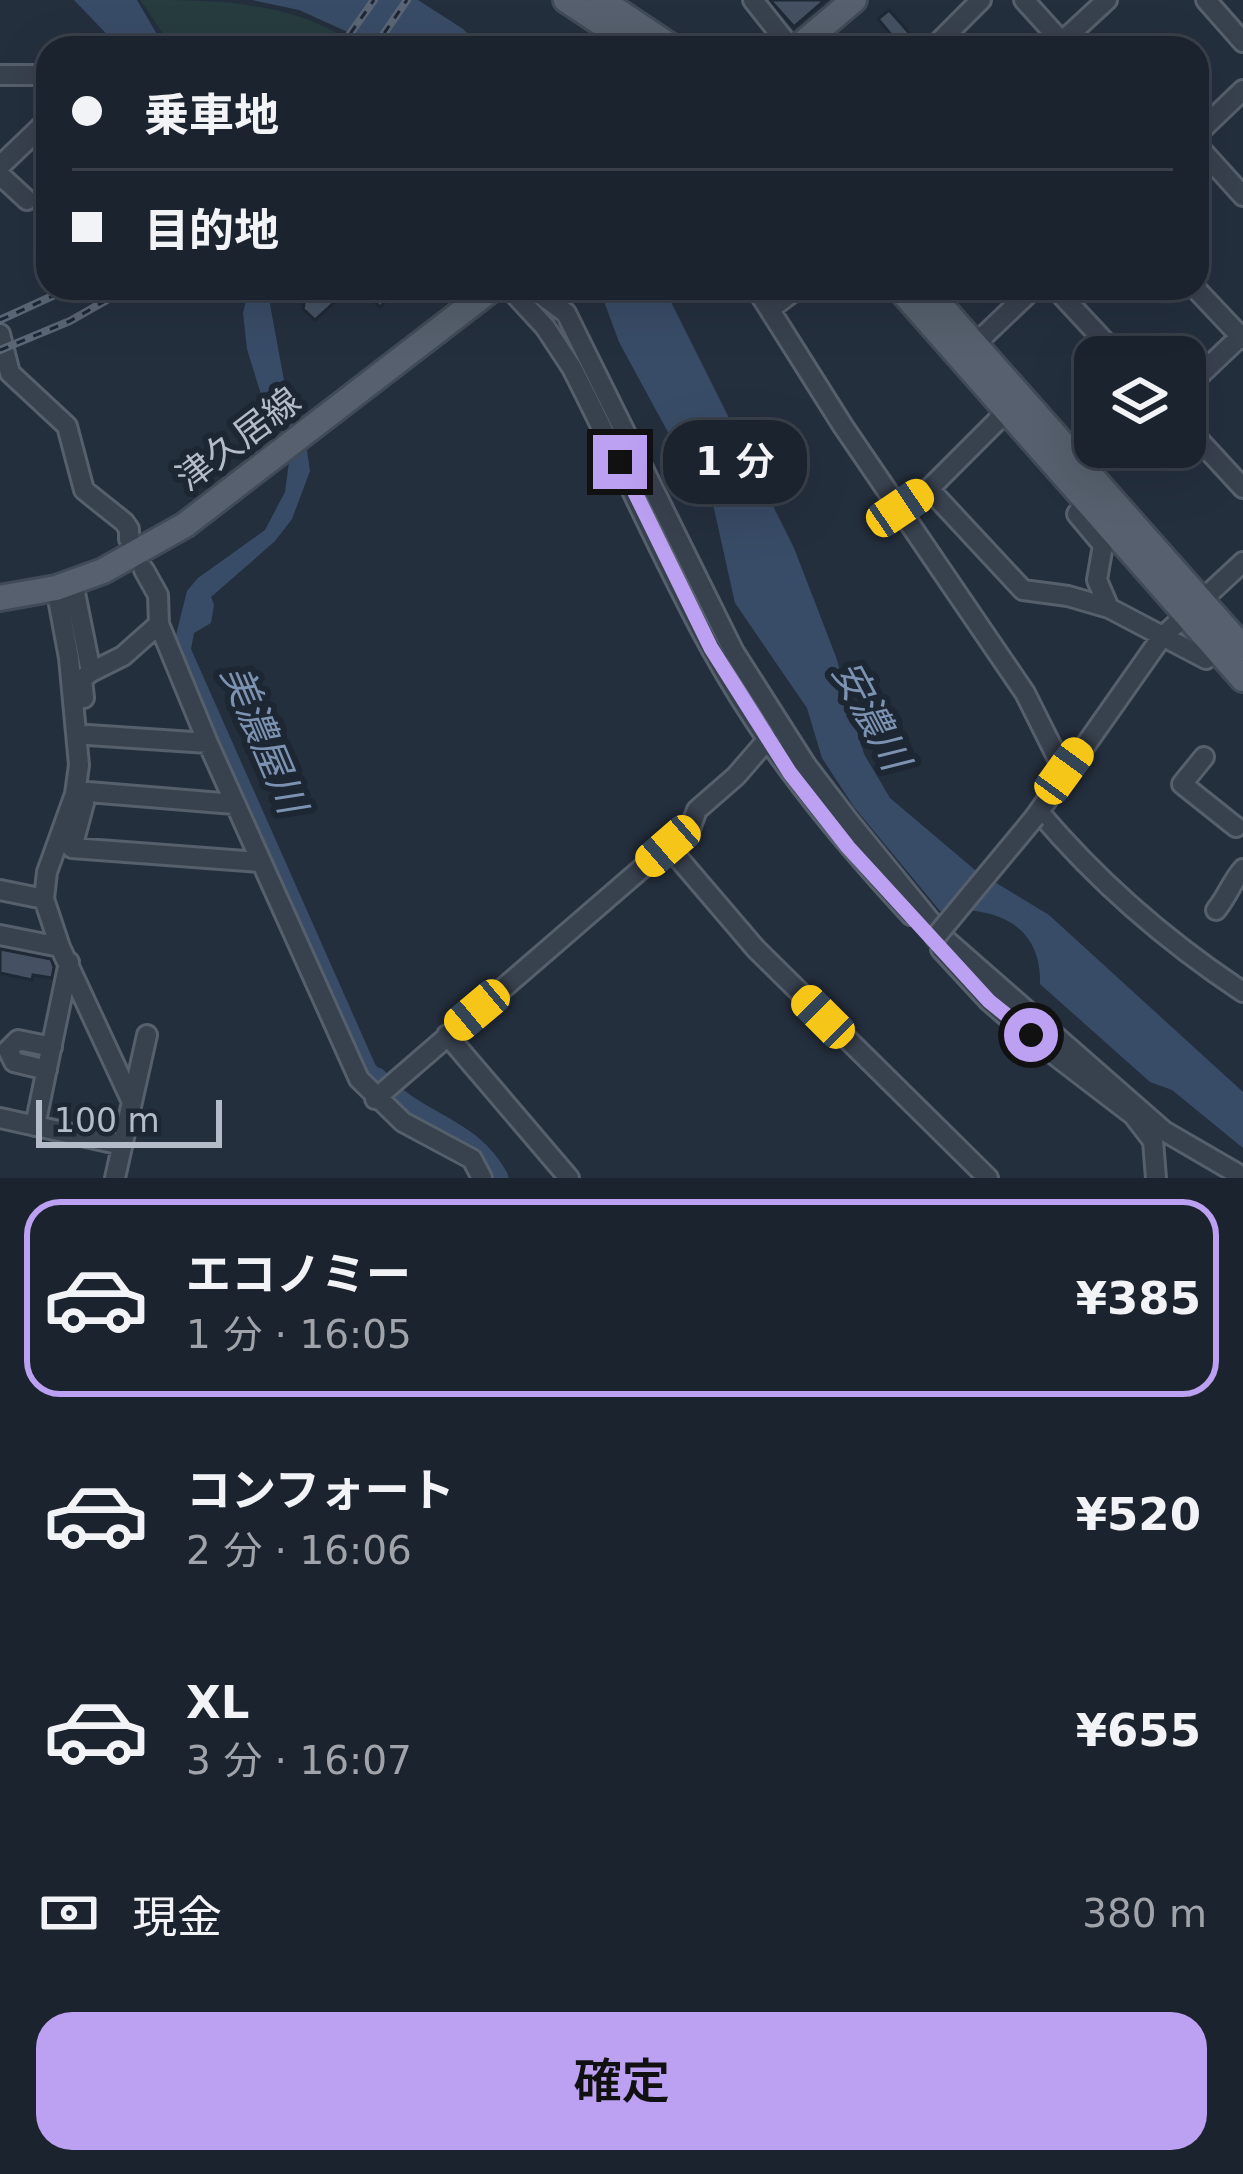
<!DOCTYPE html>
<html lang="ja">
<meta charset="utf-8">
<style>
:root{--surface:#1b232e;--page:#242b36;--text:#f1f3f6;--muted:#a0a4aa;--line:#39404a;--accent:#bca0f2}
body{margin:0;font-family:"DejaVu Sans","Noto Sans JP",sans-serif;background:var(--page);color:var(--text);height:100vh;display:flex;flex-direction:column;font-size:45px;white-space:nowrap}
*{box-sizing:border-box;margin:0}
p{font-size:39px;color:var(--muted)}
.icon{flex:none;width:66px;height:66px;fill:none;stroke:currentColor;stroke-width:2;stroke-linecap:round;stroke-linejoin:round}
.map{position:relative;height:1178px;overflow:hidden}
.sheet{display:flex;flex-direction:column;background:var(--surface);flex:1}
.sheet>*{flex:none}
.guide{position:absolute;left:36px;top:36px;width:1173px;height:264px;border-radius:36px;box-shadow:0 12px 48px #0002,0 0 0 3px var(--line);display:grid;align-content:center;height:264px;padding:0 36px;background:var(--surface)}
.fabs{position:absolute;left:1074px;top:336px;display:grid;gap:24px}
.fabs a{display:grid;place-items:center;width:132px;height:132px;border-radius:24px;background:var(--surface);box-shadow:0 12px 48px #0002,0 0 0 3px var(--line);font-size:60px}
.scale{position:absolute;left:36px;bottom:30px;width:186px;box-sizing:border-box;padding-left:12px;border:6px solid #b4bcc9;border-top:0;font-size:33px;line-height:42px;white-space:nowrap;color:#b4bcc9;-webkit-text-stroke:9px #1d2633;paint-order:stroke}
.end{position:absolute;width:54px;height:54px;margin:-27px;border:15px solid #bca0f2;background:#111;box-shadow:0 0 0 6px #111}
.from{border-radius:50%}
.bubble{position:absolute;height:84px;border-radius:36px;background:var(--surface);box-shadow:0 12px 48px #0002,0 0 0 3px var(--line);font-size:39px;font-weight:600;line-height:84px;text-align:center}
.car{position:absolute;width:36px;height:72px;margin:-36px -18px;border-radius:15px;box-shadow:0 0 9px 3px #0007;background:linear-gradient(#f5c518 24%,#345 0 40%,#f5c518 0 76%,#345 0 86%,#f5c518 0)}
.guide b{display:flex;align-items:center;gap:42px;height:114px;font-size:45px}
.guide b+b{border-top:3px solid var(--line)}
.guide i{width:30px;height:30px;background:var(--text)}
ul{padding:21px 0 0;list-style:none}
li{display:flex;align-items:center;gap:36px;height:198px;margin:0 24px 18px;padding:0 12px;border:6px solid transparent;border-radius:36px}
li div{flex:1}
li b{display:block;font-size:45px}
li em{font-style:normal;font-weight:600}
li.active{border-color:var(--accent)}
li>.icon{width:108px;height:108px;stroke-width:1.5}
.pay{display:flex;align-items:center;gap:30px;height:132px;padding:0 36px;font-size:45px}
.pay p{margin-inline-start:auto}
.action{display:flex;gap:24px;margin-top:auto;padding:24px 36px}
.action a{flex:1;height:138px;border-radius:36px;background:var(--accent);color:#111;font-size:48px;font-weight:600;line-height:138px;text-align:center}
.map>svg:first-child{display:block}
</style>
<div class="map">
<svg width="1243" height="1178" viewBox="0 0 1243 1178">
<rect width="100%" height="100%" fill="#242f3e"/>
<path fill="#263c3f" d="M140,0C207,0 282,0 340,35L330,48H173Z"/>
<path fill="#394c67" d="M74,0H137L165,48H120Z
M252,0H418L463,29L483,48H383L299,10Z
M249,288H267L285,386L307,451L310,471L292,519L275,541L211,597L214,605L211,623L194,633L191,649L375,1064L388,1081L376,1090L364,1074L175,639L187,591L198,578L265,530L285,492L289,462L281,432L263,401L247,349L243,313Z
M599,288H664L794,548L836,657L864,754L890,798L975,870L1049,915L1243,1092V1148L1172,1090L1150,1082L1040,984C1042,924 994,905 940,911L854,807L822,758L807,708L735,603L700,446L676,447L619,342Z"/>
<g fill="none" stroke-linecap="round" stroke-linejoin="round">
<path stroke="#394c67" stroke-width="21" d="M377,1078C415,1125 469,1124 498,1178"/>
</g>
<path fill="#455162" stroke="#1f2835" stroke-width="3" d="M770,0H825L794,27Z
M889,10L920,45V48H902L878,19Z
M307,288H350L315,320L303,309Z
M360,288H398L380,307Z
M0,949L51,959L54,967L52,978L33,975L32,980L0,973Z"/>
<g fill="none" stroke-linecap="round" stroke-linejoin="round">
<g stroke="#565f6c" stroke-width="24">
<path id="minor" d="M753,0L791,48
M1024,0L1062,42
M1206,0L1243,42
M933,48L981,0
M1055,48L1107,0
M0,75H48
M1197,134L1243,90
M1197,145L1243,196
M0,166L48,120
M0,175L27,200
M509,288L545,327L572,368C620,461 661,558 712,650C766,748 835,833 911,915
M532,288L566,313L734,652L806,765L848,820L945,939L1164,1131L1243,1177
M756,288L843,426L1025,693L1064,771
M1055,288L1119,357
M1195,288L1243,339
M770,309L798,288
M0,334L10,373L67,426L84,490L124,522L129,529V539
M968,351L1034,288
M1185,389L1243,334
M1185,425L1243,488
M929,489L1023,590L1068,596L1109,608L1206,659
M900,508L929,489L1008,410
M144,570L158,595L159,624L208,743L359,1079L403,1122L472,1159L482,1178
M73,583L91,672L82,679L84,698
M56,588L69,658L79,765L75,794L47,872L44,899L60,947L132,1102
M1109,608L1097,580L1103,545L1077,514L1087,501L1089,471L1117,447
M91,672L123,656L159,624
M88,735L208,743
M1204,757L1182,784L1236,827
M88,792L234,804
M84,803L72,848L259,862
M1039,812C1099,883 1166,941 1243,992
M1035,817L1161,638L1243,562
M668,846L756,949L988,1178
M0,890L44,899
M1216,910C1227,897 1232,881 1243,869
M0,935L60,947
M941,949L989,1001L1026,1033L1133,1115L1153,1141L1156,1178
M447,1035L569,1178
M47,1070L14,1062L8,1050L18,1040L52,1047
M375,1099L691,826L697,810L736,776L768,739
M0,1118L122,1145
M35,1126L69,962
M115,1178L147,1035"/>
</g>
<g stroke="#414a57" stroke-width="30">
<path id="major" d="M566,0L639,48
M601,0L673,48
M797,48L854,0
M899,288L1243,679
M925,288L1243,648
M0,598L56,588L103,571L185,525L493,288"/>
</g>
<use href="#minor" stroke="#38414e" stroke-width="18"/>
<use href="#major" stroke="#56606e" stroke-width="24"/>
<g stroke="#5a6575" stroke-width="8">
<path id="rail" d="M340,48L374,0
M374,48L407,0
M0,320L70,288
M0,350L70,321L128,288"/>
</g>
<use href="#rail" stroke="#1d2633" stroke-width="3" stroke-dasharray="9" stroke-linecap="butt"/>
<g stroke="#565f6c" stroke-width="24" stroke-linecap="butt">
<path id="minor-bridge" d="M933,940L1035,817"/>
</g>
<use href="#minor-bridge" stroke="#38414e" stroke-width="18"/>
</g>
<g fill="none" stroke-linecap="round" stroke-linejoin="round">
<path stroke="#bca0f2" stroke-width="15" d="M620,462L711,648L790,773L848,847L989,1001L1031,1035"/>
</g>
<g text-anchor="middle" dominant-baseline="central" stroke-width="12" stroke-linejoin="round" paint-order="stroke">
<g font-size="36" fill="#b4bcc9" stroke="#1d2633">
<text transform="translate(238 439) rotate(-37)">津久居線</text>
</g>
<g font-size="39" font-style="italic" fill="#7c92b1" stroke="#1d2633">
<text transform="translate(871 715) rotate(62)">安濃川</text>
<text transform="translate(264 739) rotate(67)">美濃屋川</text>
</g>
</g>
</svg>
<div class="fabs">
<a><svg class="icon" aria-label="layers" viewBox="0 0 24 24"><path d="M12 4l9 5-9 5-9-5zM3 14l9 5 9-5"/></svg></a>
</div>
<div class="scale">100 m</div>
<i class="end from" style="left:1031px;top:1035px"></i>
<i class="end" style="left:620px;top:462px"></i>
<div class="bubble" style="left:663px;top:420px;width:144px">1 分</div>
<i class="car" style="left:900px;top:508px;rotate:56deg"></i>
<i class="car" style="left:1064px;top:771px;rotate:36deg"></i>
<i class="car" style="left:668px;top:846px;rotate:229deg"></i>
<i class="car" style="left:477px;top:1010px;rotate:230deg"></i>
<i class="car" style="left:823px;top:1017px;rotate:315deg"></i>
<div class="guide">
<b><i class="from"></i>乗車地</b>
<b><i></i>目的地</b>
</div>
</div>
<section class="sheet">
<ul>
<li class="active"><svg class="icon" aria-label="car" viewBox="0 0 24 24"><path d="M5 17H2v-5l4-1 3-4h7l3 4 3 1v5h-3M9 17h6M6 11h13"/><circle cx="7" cy="17" r="2"/><circle cx="17" cy="17" r="2"/></svg><div><b>エコノミー</b><p>1 分 · 16:05</p></div><em>¥385</em></li>
<li><svg class="icon" aria-label="car" viewBox="0 0 24 24"><path d="M5 17H2v-5l4-1 3-4h7l3 4 3 1v5h-3M9 17h6M6 11h13"/><circle cx="7" cy="17" r="2"/><circle cx="17" cy="17" r="2"/></svg><div><b>コンフォート</b><p>2 分 · 16:06</p></div><em>¥520</em></li>
<li><svg class="icon" aria-label="car" viewBox="0 0 24 24"><path d="M5 17H2v-5l4-1 3-4h7l3 4 3 1v5h-3M9 17h6M6 11h13"/><circle cx="7" cy="17" r="2"/><circle cx="17" cy="17" r="2"/></svg><div><b>XL</b><p>3 分 · 16:07</p></div><em>¥655</em></li>
</ul>
<div class="pay"><svg class="icon" aria-label="cash" viewBox="0 0 24 24"><path d="M3 7h18v10H3z"/><circle cx="12" cy="12" r="2"/></svg>現金<p>380 m</p></div>
<div class="action"><a>確定</a></div>
</section>
